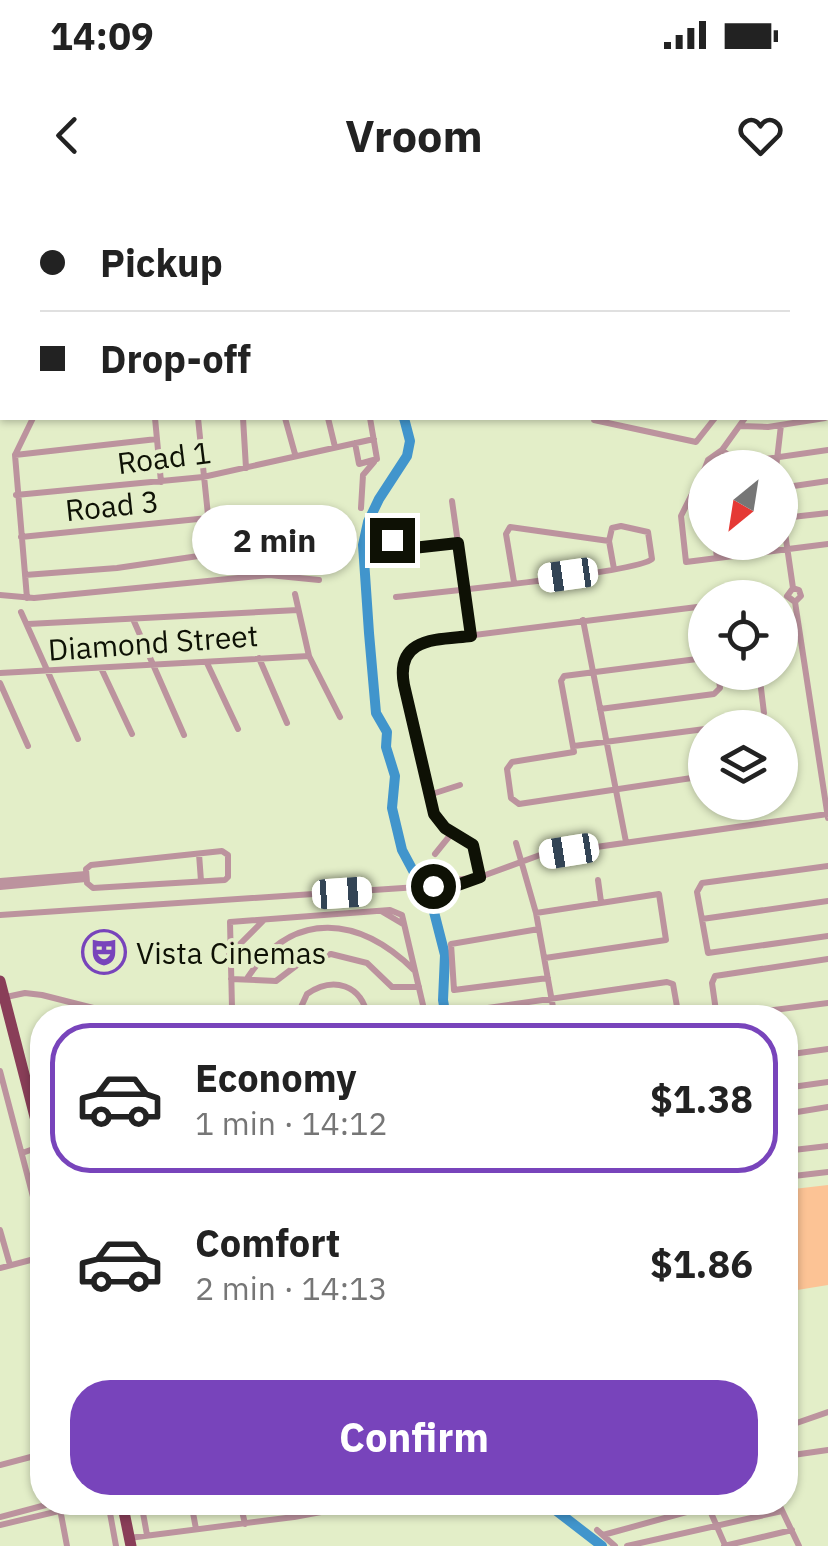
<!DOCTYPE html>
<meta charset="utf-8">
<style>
:root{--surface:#fff;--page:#f2f2f2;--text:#222;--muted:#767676;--line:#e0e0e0;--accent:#7844bb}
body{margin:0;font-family:"IBM Plex Sans",sans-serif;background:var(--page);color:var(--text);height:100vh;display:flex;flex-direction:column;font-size:38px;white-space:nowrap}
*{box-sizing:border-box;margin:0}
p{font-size:32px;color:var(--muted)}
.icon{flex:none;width:55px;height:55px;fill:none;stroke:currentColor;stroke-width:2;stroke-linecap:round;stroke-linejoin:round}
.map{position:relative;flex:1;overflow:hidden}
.drawer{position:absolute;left:30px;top:805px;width:768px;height:510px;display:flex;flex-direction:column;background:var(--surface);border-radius:40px;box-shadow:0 2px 8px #0004}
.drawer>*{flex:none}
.guide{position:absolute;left:0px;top:0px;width:830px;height:220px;box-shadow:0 2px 8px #0004;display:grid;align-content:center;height:220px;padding:0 40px;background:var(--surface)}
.needle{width:65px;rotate:210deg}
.tools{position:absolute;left:688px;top:250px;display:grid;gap:20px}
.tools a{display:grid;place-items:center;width:110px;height:110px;border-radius:50%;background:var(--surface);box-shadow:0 2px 8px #0004;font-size:50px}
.end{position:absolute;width:45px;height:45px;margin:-22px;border:12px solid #0e1105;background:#fff;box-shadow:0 0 0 5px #fff}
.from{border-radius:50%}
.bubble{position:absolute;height:70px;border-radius:35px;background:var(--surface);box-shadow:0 2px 8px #0004;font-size:32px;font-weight:700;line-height:70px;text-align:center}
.car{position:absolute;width:30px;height:60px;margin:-30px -15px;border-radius:12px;box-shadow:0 0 8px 2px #0007;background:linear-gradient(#fff 24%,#345 0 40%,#fff 0 76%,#345 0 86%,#fff 0)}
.guide b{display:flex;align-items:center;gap:35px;height:95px;font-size:38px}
.guide b+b{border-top:2px solid var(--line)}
.guide i{width:25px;height:25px;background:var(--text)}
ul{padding:18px 0 0;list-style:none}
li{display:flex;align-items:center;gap:30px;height:150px;margin:0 20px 15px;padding:0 20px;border:5px solid transparent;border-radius:40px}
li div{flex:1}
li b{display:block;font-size:38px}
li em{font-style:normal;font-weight:700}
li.active{border-color:var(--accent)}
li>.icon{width:90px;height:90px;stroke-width:1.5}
.action{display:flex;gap:20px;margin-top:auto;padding:20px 40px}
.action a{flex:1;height:115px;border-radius:40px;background:var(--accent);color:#fff;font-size:40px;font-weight:700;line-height:115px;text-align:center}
.status{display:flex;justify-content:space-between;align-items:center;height:70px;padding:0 50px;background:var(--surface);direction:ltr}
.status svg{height:28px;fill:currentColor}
header{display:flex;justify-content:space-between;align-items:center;height:130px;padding:0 40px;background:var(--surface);font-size:45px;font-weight:700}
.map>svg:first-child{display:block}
</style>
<div class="status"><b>14:09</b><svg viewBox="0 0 49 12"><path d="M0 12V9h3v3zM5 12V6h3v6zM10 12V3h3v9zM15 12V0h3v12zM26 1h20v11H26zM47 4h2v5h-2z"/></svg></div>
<header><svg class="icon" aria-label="back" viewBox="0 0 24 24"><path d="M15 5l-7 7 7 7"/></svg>Vroom<svg class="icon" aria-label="heart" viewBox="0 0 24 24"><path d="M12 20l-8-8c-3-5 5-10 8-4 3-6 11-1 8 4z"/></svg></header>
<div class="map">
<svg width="828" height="1346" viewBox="0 0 828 1346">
<rect width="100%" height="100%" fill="#e3eec8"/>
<path fill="#fcc395" d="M828,985V1085L785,1092V990Z"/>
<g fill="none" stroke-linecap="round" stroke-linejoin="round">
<path stroke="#4195cc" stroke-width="10" d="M337,0L338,2
M404,218L410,241L407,256L379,299L368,322L363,345L369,433L376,513L387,532L386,547L395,576L392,608L402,650L433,708L445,755L443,800L446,818
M545,1302L602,1346"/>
<path stroke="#bc939e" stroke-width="6" d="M181,0V2
M220,0V2
M306,0V2
M366,0L375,2
M469,0L472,2
M679,0L682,2
M827,0V2
M46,2V0
M228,2L252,0
M346,2V0
M489,2L490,0
M0,13L2,0
M828,22V29
M0,55H2
M828,55V56
M0,104H2
M0,164H2
M828,186V181
M155,218L161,282
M243,218L246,268
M285,218L295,254
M328,218L335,247
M594,218V220L696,242L715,218
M740,226L768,227L825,218
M355,243L359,264L377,259L370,218
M722,250L738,263L739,268
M15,255L157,239
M738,263L828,250
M705,268L681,316L686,362L828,344
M705,268L708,260L722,250L745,218
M776,268L781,225
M780,288L828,281
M16,295L203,277L374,239
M780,298L793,388
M452,301L471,435
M361,308L363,275L374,262
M783,318L828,313
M21,337L208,318
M715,342L717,358
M749,342L750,355
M416,348L410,324L404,318L392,339L395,350L458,343
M25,375L117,368L212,354L198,218
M293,375L301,356
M514,382L506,334L510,327L609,341
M295,394L309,456L340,517
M0,395L34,398L269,375L319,380
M396,397C433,393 636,373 652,359L648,332L621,326L612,328L609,341L614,369
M27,398L15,255L33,218
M795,402L801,396L799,390L793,388L787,396L795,402L828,618
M21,412L78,539
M133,419L184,535
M583,420L626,642
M28,424L298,410
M259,458L287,523
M705,458L564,476L561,481L574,552L512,562L507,569L511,598L519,604L705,576
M207,463L238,529
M101,468L132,534
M0,473L309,456
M0,483L28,546
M600,509L714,494L720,488L718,472
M713,528L760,520L764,513L759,472
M574,546L705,529
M429,595L460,585
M516,643L536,713L555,818
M222,651L228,655V677L225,680L93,688L87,683L86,669L91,665Z
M199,654L201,681
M435,654L452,633
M828,666L702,683L697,692L708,753L828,736
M480,677L473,645L445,628L434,614L401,474L407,453L427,441L705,406
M598,680L601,702
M0,681L86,674
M433,686L438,682L480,677L540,655L828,614
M0,687L86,679
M381,711L403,724
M536,713L659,694L666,740L545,758
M0,715L433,686C444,691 459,687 468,680
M702,719L828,701
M539,729L451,744L454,790L548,778
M229,755L264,720
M248,777C294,708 360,717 414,770
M231,779L276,781L301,762L331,754L367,763L392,787H419
M6,797L25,793L42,795L113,813L194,810L219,813L232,808L259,809L294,818
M232,808L230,722L390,710L402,715L426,818
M296,818L307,794C333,776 362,784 368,818
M460,818V812L667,782L673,784L679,818
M711,818L828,803
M717,818L712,783L715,776L828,759
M785,855L828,849
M0,871L42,1031
M785,888L828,882
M785,914L828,907
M785,951L828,946
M22,953L42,946
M785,977L828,972
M0,1030L10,1065
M0,1068L42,1057
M785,1227L828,1212
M793,1255L828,1250
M0,1265L42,1254
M108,1302L116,1346
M141,1302L147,1335
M191,1302L196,1329
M240,1302L245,1324
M291,1302L294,1317
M778,1302L799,1346
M485,1305L494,1302
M708,1306L725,1345
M60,1309L67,1346
M0,1317L57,1302
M0,1325L97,1302
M597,1330L615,1346
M603,1335L723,1302
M129,1338L294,1317L375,1302
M627,1346L782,1311
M724,1346L792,1330"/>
<path stroke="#893e58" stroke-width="11" d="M0,781L42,944
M122,1302L131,1346"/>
</g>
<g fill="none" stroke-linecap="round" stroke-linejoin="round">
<path stroke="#0e1105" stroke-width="12" d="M392,340L395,350L458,343L471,436C436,440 395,437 404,485L434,614L445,628L473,645L480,677L452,687L433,686"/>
</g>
<defs>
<g id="theatre-ring" transform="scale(2.25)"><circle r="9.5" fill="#e3eec8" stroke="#7844bb" stroke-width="1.5"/><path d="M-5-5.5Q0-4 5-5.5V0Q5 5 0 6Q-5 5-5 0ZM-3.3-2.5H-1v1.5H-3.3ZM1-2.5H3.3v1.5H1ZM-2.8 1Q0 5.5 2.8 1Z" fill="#7844bb"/></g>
</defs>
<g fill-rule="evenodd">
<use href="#theatre-ring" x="104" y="752"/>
</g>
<g text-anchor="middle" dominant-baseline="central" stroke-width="8" stroke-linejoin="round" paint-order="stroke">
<g font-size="30" fill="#0e1105" stroke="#e3eec8">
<text transform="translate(164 257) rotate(-7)">Road 1</text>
<text transform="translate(112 305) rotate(-6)">Road 3</text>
<text transform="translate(153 442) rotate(-4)">Diamond Street</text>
</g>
<g font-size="30" fill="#0e1105" stroke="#e3eec8" text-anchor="start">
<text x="136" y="752">Vista Cinemas</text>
</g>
</g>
</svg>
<div class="tools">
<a><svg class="needle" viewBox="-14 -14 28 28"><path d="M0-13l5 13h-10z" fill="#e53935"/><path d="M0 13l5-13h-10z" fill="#767676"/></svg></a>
<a><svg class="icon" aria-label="locate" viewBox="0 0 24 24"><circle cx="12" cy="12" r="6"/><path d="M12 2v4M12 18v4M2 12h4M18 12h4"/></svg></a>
<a><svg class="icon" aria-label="layers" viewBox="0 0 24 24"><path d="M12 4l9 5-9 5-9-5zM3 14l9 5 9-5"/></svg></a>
</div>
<i class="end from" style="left:433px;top:686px"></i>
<i class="end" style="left:392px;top:340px"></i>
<div class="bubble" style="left:192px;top:305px;width:165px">2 min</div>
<i class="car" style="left:568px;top:375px;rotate:262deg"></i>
<i class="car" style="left:569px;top:651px;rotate:261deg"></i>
<i class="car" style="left:342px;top:693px;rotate:86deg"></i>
<div class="guide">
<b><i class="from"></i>Pickup</b>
<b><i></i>Drop-off</b>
</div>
<section class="drawer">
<ul>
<li class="active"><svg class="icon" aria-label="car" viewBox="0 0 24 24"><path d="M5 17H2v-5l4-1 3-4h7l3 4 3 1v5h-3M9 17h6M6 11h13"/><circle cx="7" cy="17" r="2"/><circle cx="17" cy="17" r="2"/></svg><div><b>Economy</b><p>1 min · 14:12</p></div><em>$1.38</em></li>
<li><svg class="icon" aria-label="car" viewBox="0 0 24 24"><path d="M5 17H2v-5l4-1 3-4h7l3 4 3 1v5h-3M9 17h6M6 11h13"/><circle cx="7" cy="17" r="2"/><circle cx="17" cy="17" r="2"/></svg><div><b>Comfort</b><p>2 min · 14:13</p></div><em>$1.86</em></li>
</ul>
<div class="action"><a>Confirm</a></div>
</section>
</div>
